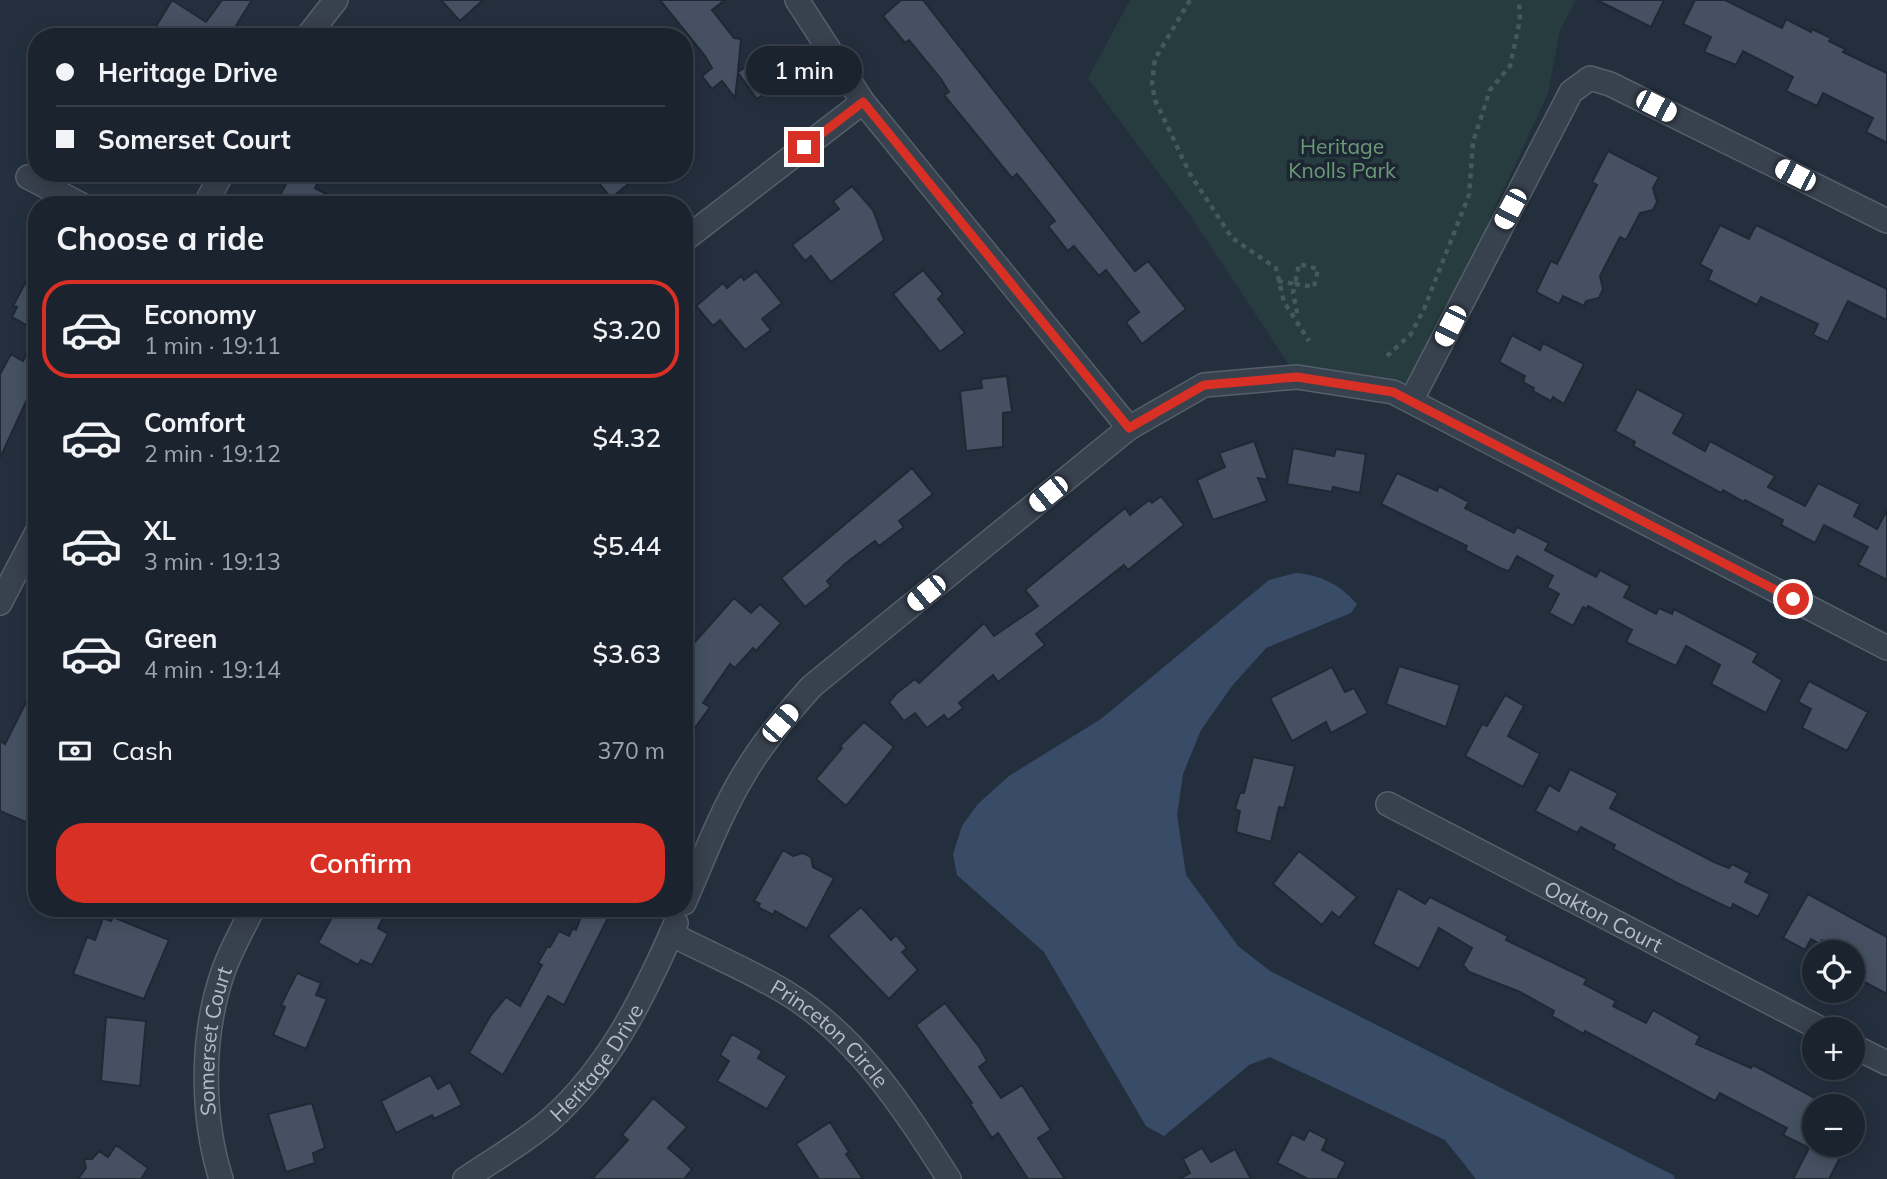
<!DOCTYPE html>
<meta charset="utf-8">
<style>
:root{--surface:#1b232e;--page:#242b36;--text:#f1f3f6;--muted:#a0a4aa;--line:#39404a;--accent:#d93025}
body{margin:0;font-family:Mulish,sans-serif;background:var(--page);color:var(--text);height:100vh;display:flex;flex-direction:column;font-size:26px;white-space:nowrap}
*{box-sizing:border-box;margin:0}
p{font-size:23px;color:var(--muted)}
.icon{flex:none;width:38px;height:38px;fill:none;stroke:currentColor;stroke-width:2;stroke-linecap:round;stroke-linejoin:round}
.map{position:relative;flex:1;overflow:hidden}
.panel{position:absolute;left:28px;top:196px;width:665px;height:721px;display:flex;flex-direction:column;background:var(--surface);border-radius:28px;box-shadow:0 4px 18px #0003,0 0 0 2px var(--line)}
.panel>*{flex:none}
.hud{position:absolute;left:28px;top:28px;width:665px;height:154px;border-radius:28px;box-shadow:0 4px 18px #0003,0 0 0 2px var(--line);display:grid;align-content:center;height:154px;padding:0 28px;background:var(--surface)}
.controls{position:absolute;left:1802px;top:940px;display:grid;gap:14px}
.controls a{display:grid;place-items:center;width:63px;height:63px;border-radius:50%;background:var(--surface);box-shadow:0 4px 18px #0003,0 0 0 2px var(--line);font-size:35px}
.end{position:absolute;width:32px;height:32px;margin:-16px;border:9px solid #d93025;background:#fff;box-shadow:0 0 0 4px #fff}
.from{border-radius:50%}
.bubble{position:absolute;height:49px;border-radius:24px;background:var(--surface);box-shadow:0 4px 18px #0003,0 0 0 2px var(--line);font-size:23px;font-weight:600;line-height:49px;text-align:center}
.car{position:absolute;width:21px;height:42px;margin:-21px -10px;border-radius:9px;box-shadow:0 0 5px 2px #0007;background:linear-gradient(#fff 24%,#345 0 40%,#fff 0 76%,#345 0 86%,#fff 0)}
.hud b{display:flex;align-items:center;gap:24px;height:66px;font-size:26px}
.hud b+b{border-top:2px solid var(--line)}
.hud i{width:18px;height:18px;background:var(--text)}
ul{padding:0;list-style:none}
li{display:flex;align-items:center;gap:21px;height:98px;margin:0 14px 10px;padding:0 14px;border:4px solid transparent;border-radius:28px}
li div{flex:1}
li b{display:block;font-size:26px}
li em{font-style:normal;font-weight:600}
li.selected{border-color:var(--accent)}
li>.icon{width:63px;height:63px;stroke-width:1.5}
h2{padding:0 28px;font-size:32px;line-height:84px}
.pay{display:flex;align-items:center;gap:18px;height:77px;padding:0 28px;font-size:26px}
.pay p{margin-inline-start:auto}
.action{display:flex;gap:14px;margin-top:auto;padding:14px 28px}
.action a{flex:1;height:80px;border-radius:28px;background:var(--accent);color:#fff;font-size:28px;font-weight:600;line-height:80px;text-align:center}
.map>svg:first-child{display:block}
</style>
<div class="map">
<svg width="1887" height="1179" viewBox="0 0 1887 1179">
<rect width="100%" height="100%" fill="#242f3e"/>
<path fill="#263c3f" d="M1130,0H1576L1560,30L1548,93L1410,395L1291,368L1192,218L1088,78Z"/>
<path fill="#394c67" d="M1296,573C1323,576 1339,584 1357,604L1351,613L1266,648L1232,686L1201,730L1183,774L1177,815L1186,875L1238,946L1270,971L1673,1175L1675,1179H1476L1445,1140L1270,1057L1249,1065L1164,1136L1146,1126L1044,952L957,875L953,854L962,826L978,804L1009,776L1101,719L1269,580Z"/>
<path fill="#455162" stroke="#1f2835" stroke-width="2" d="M172,0L206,22L222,0H252L229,37H169L155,28Z
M441,0H483L460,21Z
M660,0H725L712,10L734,38L741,39L738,72L759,58L778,83L757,99L738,73L735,98L722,81L712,89L702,76L712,68L705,56Z
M901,0H923L1135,271L1148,261L1186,309L1142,344L1126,322L1139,312L1106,270L1099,276L1074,246L1068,251L1048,226L1055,221L1017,174L1012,178L944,95L949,92L941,79L909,40L905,43L883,16Z
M1597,0H1664L1651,27Z
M1695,0H1725L1782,28L1786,19L1811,32L1812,29L1831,38L1829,41L1845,49L1843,52L1887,73V143L1866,132L1873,118L1823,93L1817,106L1786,91L1793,77L1743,51L1736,65L1704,52L1711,37L1683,24Z
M1608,151L1659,177L1653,188L1657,202L1653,210L1640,213L1626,240L1620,237L1600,276L1603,289L1599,298L1586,301L1584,306L1563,296L1559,304L1536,292L1551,261L1557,264L1597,185L1592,182Z
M292,173H322L315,188L347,205H294L279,197Z
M591,173H642L611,198Z
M852,186L873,210L884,240L831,282L811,256L805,261L792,245L839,209L833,201Z
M1720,225L1749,239L1756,225L1887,289V320L1848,301L1828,342L1813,335L1818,324L1761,297L1757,305L1708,280L1712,271L1700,264Z
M37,261V331L12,317L17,307L13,306Z
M923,270L943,294L938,299L965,333L940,352L893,294Z
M756,271L782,303L762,319L771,330L745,350L720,320L713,326L696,306L723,283L727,288L741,276L744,280Z
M37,334V396L30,393L0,458V374L11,354L23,361Z
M1512,335L1540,350L1543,343L1584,364L1564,404L1553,397L1551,401L1533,391L1534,388L1523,382L1525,376L1499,362Z
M1007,376L1012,412L1003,413V447L966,451L960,391L982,388L981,379Z
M1637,389L1684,414L1673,433L1705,451L1710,441L1775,476L1768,487L1805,506L1818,483L1860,504L1854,516L1877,529L1887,510V580L1858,565L1868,547L1824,525L1815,543L1781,525L1783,520L1745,500L1744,502L1723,490L1721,493L1633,446L1635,442L1615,431Z
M1254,441L1268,480L1258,478L1267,501L1213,520L1197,480L1225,467L1219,453Z
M1293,448L1334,456L1336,449L1366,454L1360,493L1333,487L1332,492L1287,484Z
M912,468L933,494L899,521L904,527L879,546L875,541L846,563L827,581L831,586L805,607L781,578Z
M1397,473L1437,491L1439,486L1469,502L1465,508L1514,533L1517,527L1549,543L1545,550L1596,577L1600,570L1630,586L1624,597L1656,614L1659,608L1672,614L1674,609L1758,653L1753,662L1782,680L1766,713L1711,684L1720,665L1686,646L1676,666L1626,642L1632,630L1588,606L1587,609L1583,607L1573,626L1549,613L1559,594L1547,587L1553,576L1517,556L1509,571L1502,569L1465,550L1467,546L1381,504Z
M1161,496L1184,525L1128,570L1124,565L1036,634L1045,645L998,682L993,675L959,703L963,708L948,720L944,715L927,728L915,713L904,721L889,702L897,693L915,679L919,683L984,623L994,636L1038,606L1025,590L1125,508L1130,515L1149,500L1152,503Z
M734,598L751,613L760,604L781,623L756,651L753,648L735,668L730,664L703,703L710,707L684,743V654Z
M1399,666L1460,685L1446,727L1386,704Z
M1332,667L1345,692L1354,688L1368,713L1331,733L1326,722L1292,741L1270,698Z
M37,680V803L28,823L0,811V741L5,744Z
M1809,681L1868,712L1847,751L1802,728L1811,709L1798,702Z
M1505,695L1524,706L1508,736L1540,754L1523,787L1465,756L1482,724L1487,726Z
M864,722L894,747L846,806L816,779L842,748L840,746Z
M1253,757L1295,766L1284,808L1279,807L1271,842L1236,832L1240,811L1235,809L1240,793H1244Z
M1570,769L1618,793L1610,808L1714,862L1729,868L1732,864L1750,873L1745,882L1770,894L1758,917L1733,904L1731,909L1677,883L1613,849L1615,845L1581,827L1577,833L1535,811L1549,785L1559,791Z
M783,850L793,856L803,853L811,857L813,867L834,878L807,929L775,911L773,915L758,907L760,904L754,901Z
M1299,851L1357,897L1339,918L1332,912L1322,925L1273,884Z
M1398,888L1425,904L1430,897L1508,936L1506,940L1587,979L1584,984L1616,1001L1613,1006L1646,1023L1653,1010L1700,1036L1696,1044L1751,1068L1753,1065L1830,1106H1809L1815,1109V1144H1847L1829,1179H1793L1809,1148L1783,1135L1787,1128L1720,1093L1715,1101L1585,1031L1584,1034L1552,1016L1554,1011L1520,992L1469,972L1463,965L1472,948L1439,928L1419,969L1373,944Z
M1808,894L1887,937V994L1853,976L1860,960L1853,956V952H1845L1822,940L1820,944L1811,939L1805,950L1783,938Z
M861,907L891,940L896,935L907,948L902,952L918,970L889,999L828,936Z
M337,908H388L378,928L388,934L372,965L361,960L358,965L318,943Z
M584,908H613L564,1005L548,996L503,1075L469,1053L491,1015L506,997L520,1006L542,965L538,963L547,947H550L559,931L569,936L573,928L576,930Z
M113,917L169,940L144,999L73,974L87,937L95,940L103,918L111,921Z
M297,973L321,983L316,995L327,999L306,1049L273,1035L285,1007L281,1005Z
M945,1003L980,1048L987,1061L979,1067L1001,1098L1022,1085L1051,1130L1038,1138L1065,1179H1028L998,1133L992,1138L970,1104L972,1103L916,1025Z
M106,1017L146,1021L140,1086L101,1081Z
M732,1034L762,1051L758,1058L787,1076L767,1109L717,1081L729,1061L720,1055Z
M430,1075L438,1089L450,1082L462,1105L434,1119L432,1115L396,1133L381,1101Z
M653,1098L687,1127L668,1148L692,1169L684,1179H592L628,1140L622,1135Z
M312,1103L325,1148L313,1153L315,1163L286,1172L268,1114Z
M830,1122L849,1152L846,1154L863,1179H819L796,1144Z
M1309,1130L1327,1139L1322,1150L1346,1162L1337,1179H1308L1277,1163L1292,1134L1304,1140Z
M116,1145L148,1168L141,1179H78L86,1168L84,1159H92L99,1151L108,1157Z
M1202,1148L1211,1162L1235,1149L1251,1179H1179L1190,1173L1183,1159Z"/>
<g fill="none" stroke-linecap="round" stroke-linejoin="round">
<g stroke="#565f6c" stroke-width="26">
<g id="minor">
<path d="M797,0L863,102L1129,428"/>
<path d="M307,37L336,0"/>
<path d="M28,177L82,205"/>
<path d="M205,205L222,173"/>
<path d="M684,240L863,102"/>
<path d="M1411,401L1571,92L1590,78L1610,84L1887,221"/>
<path d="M0,603L37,532"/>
<path id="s1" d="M1388,804L1821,1029"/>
<path d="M684,903C703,860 719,816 743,776C762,743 787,714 812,686L1129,428L1204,385L1297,377L1393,392L1887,648"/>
<path id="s2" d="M671,934C709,954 749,970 785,992C857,1035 905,1110 949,1179"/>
<path d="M1853,1046L1887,1063"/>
<path id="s3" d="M221,1179C201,1115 201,1036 223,972C231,949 243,929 253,908"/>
<path id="s4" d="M465,1179C493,1160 523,1143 549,1121C610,1067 644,996 676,923"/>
</g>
</g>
<path stroke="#44595c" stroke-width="4.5" stroke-dasharray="5 5" stroke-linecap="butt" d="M1190,0L1155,59L1152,83L1155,100L1190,174L1232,238L1276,268L1284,302L1309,341
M1278,281L1295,284L1299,264L1318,269L1314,287L1295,284L1293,293L1298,317
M1387,356L1411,334L1424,309L1469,195L1473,142L1490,90L1510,66L1520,20L1519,0"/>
<use href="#minor" stroke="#38414e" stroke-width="23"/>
</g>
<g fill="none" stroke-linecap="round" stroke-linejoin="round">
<path stroke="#d93025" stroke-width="9" d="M804,147L863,102L1129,428L1204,385L1297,377L1393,392L1793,599"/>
</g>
<g text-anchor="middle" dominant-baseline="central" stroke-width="7" stroke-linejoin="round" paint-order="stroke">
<g font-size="21" fill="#6b9a76" stroke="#1d2633">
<text x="1342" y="146">Heritage<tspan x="1342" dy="24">Knolls Park</tspan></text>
</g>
<g font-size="21" fill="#b4bcc9" stroke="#1d2633">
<text stroke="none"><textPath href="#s1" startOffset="243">Oakton Court</textPath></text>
<text stroke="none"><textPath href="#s2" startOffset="189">Princeton Circle</textPath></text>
<text stroke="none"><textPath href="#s3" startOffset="140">Somerset Court</textPath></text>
<text stroke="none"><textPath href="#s4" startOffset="178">Heritage Drive</textPath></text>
</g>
</g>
</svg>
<div class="controls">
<a><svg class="icon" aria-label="locate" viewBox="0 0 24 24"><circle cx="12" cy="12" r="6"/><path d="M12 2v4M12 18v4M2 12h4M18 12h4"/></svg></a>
<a>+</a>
<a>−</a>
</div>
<i class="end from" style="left:1793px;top:599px"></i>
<i class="end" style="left:804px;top:147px"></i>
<div class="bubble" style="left:746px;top:46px;width:116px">1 min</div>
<i class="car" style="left:1656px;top:106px;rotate:117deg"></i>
<i class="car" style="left:1795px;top:175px;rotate:297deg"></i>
<i class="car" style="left:1510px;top:209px;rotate:208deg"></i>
<i class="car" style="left:1450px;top:326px;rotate:207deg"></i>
<i class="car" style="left:1048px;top:494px;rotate:231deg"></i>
<i class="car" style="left:926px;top:593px;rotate:231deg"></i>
<i class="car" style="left:780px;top:723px;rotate:41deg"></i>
<div class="hud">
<b><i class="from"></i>Heritage Drive</b>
<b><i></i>Somerset Court</b>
</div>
<section class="panel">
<h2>Choose a ride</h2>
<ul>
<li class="selected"><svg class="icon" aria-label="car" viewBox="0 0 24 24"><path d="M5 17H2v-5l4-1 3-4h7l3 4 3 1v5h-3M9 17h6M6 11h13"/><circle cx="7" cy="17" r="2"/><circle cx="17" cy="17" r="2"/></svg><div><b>Economy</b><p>1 min · 19:11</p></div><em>$3.20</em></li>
<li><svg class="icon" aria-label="car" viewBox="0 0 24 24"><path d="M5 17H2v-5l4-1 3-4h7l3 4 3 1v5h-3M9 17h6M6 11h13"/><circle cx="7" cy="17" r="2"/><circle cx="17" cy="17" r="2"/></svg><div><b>Comfort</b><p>2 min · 19:12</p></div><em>$4.32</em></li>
<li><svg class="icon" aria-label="car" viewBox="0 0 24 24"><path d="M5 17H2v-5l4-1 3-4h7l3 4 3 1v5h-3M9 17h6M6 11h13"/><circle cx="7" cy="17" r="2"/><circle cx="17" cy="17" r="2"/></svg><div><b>XL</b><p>3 min · 19:13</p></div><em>$5.44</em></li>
<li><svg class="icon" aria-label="car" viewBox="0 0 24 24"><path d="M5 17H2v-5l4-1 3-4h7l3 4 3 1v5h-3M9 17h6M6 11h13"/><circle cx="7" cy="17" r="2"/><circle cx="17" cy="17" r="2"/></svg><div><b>Green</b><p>4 min · 19:14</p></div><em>$3.63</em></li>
</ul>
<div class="pay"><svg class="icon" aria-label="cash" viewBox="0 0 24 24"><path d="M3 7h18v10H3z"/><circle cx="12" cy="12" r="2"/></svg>Cash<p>370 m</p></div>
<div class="action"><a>Confirm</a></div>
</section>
</div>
